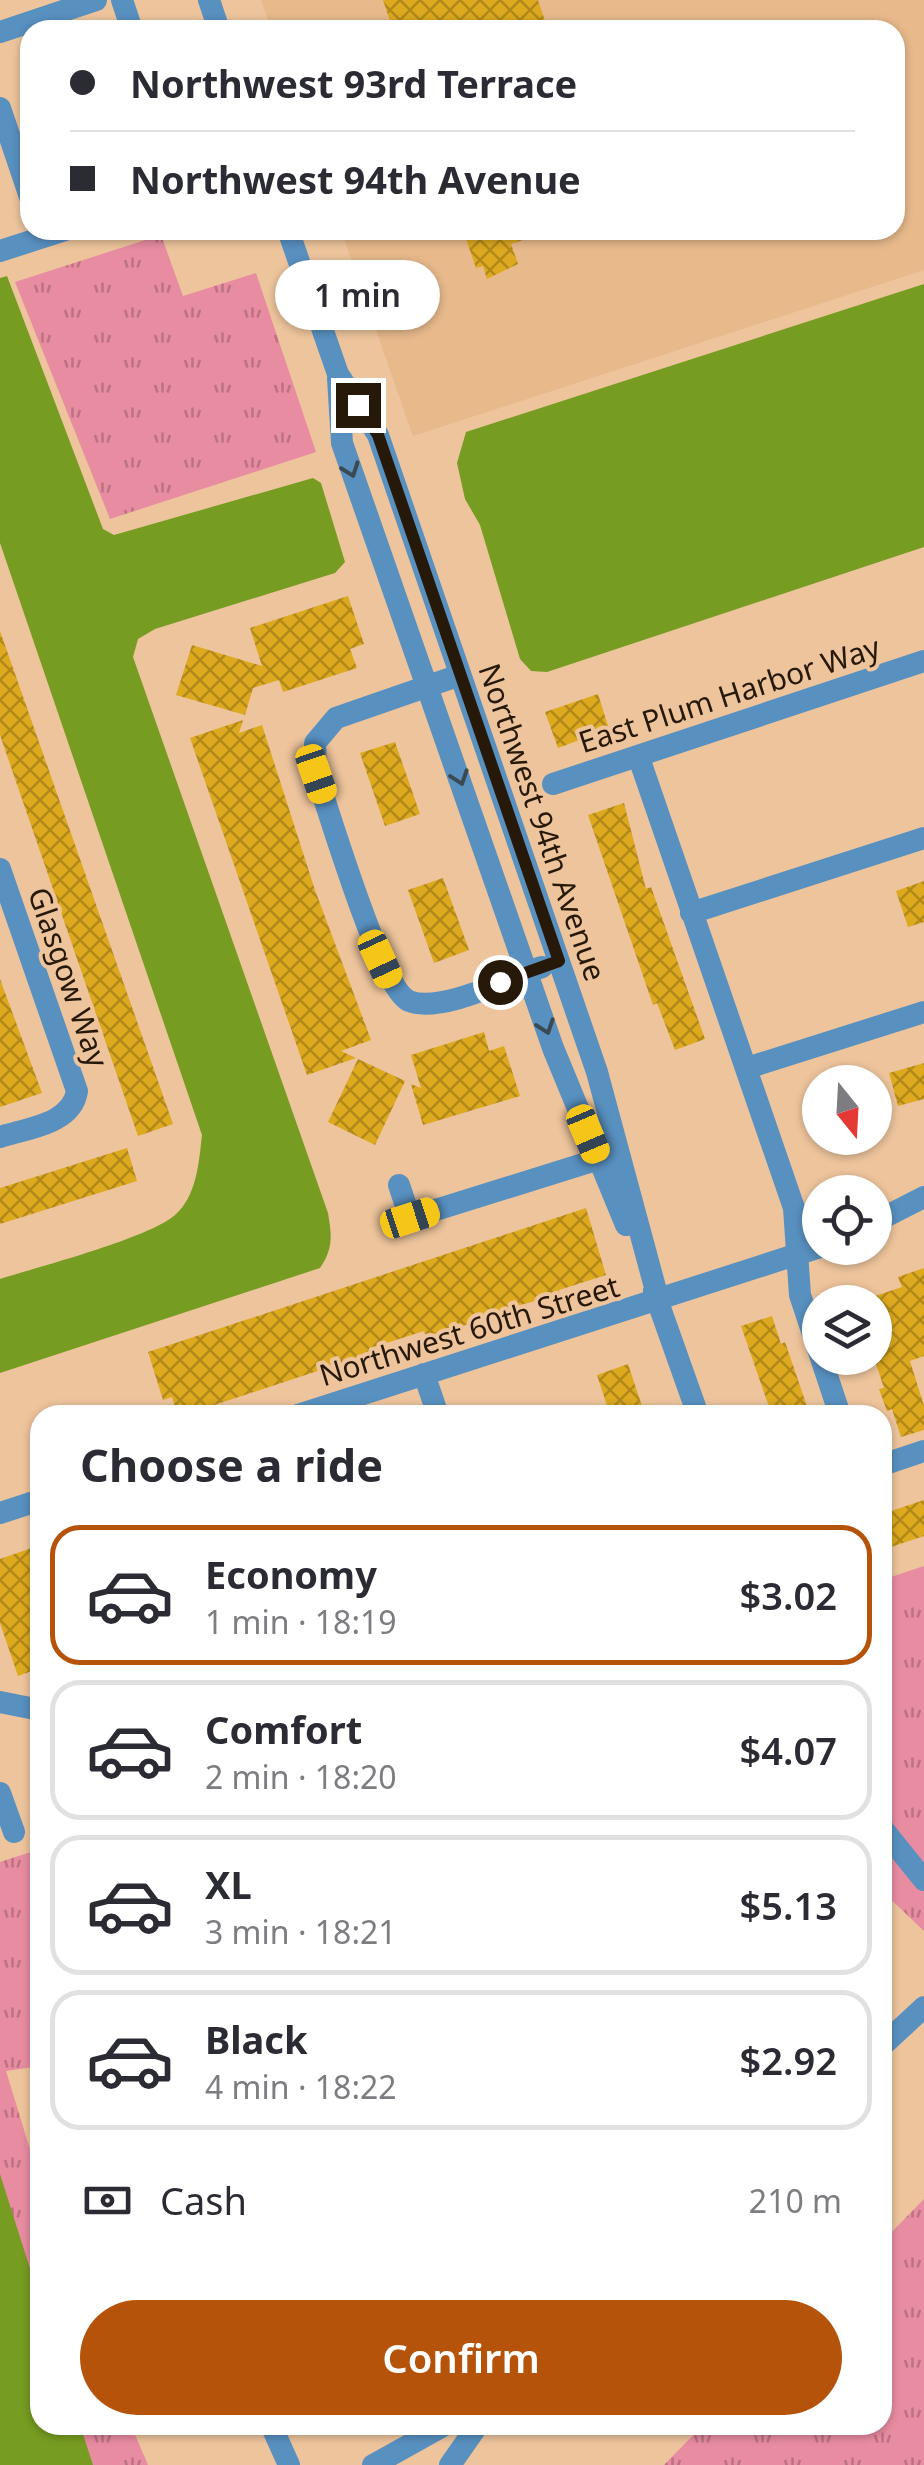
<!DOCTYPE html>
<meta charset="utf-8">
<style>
:root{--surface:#fff;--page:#f7f7f7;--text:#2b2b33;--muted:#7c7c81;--line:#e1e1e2;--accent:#b45309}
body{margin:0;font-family:"Noto Sans",sans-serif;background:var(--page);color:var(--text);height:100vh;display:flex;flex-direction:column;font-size:38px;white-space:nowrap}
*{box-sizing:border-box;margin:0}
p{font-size:32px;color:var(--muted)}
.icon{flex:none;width:55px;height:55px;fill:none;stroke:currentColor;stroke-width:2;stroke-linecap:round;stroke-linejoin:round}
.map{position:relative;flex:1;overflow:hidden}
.drawer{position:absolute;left:30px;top:1405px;width:862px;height:1030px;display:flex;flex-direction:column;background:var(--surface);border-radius:30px;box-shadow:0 2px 8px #0004}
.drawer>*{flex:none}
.banner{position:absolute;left:20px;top:20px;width:885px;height:220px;border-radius:30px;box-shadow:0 2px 8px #0004;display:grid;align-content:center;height:220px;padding:0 50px;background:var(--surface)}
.needle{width:65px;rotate:162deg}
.fabs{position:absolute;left:802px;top:1065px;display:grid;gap:20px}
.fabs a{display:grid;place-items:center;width:90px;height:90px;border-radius:50%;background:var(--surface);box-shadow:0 2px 8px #0004;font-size:50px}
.end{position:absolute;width:45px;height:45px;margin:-22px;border:12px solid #271909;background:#fff;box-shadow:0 0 0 5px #fff}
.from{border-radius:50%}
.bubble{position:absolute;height:70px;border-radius:35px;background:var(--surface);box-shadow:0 2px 8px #0004;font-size:32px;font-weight:600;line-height:70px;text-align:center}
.car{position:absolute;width:30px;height:60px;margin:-30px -15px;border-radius:12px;box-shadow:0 0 8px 2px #0007;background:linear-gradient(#f5c518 24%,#345 0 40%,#f5c518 0 76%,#345 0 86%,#f5c518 0)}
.banner b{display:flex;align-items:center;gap:35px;height:95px;font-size:38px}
.banner b+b{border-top:2px solid var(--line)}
.banner i{width:25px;height:25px;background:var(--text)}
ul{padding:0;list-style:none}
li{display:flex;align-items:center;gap:30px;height:140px;margin:0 20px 15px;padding:0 30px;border:5px solid var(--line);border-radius:30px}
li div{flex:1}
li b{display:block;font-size:38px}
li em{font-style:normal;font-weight:600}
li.on{border-color:var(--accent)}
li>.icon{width:90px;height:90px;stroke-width:1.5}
h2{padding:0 50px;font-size:45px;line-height:120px}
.pay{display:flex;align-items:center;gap:25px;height:110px;padding:0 50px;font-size:38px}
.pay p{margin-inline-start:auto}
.cta{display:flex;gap:20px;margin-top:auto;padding:20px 50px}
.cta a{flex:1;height:115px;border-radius:60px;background:var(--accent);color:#fff;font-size:40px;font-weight:600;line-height:115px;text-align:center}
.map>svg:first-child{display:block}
</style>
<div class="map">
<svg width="924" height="2465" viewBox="0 0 924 2465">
<defs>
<pattern id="grass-tufts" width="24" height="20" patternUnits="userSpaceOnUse" patternTransform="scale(2.5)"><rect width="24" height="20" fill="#e88ca1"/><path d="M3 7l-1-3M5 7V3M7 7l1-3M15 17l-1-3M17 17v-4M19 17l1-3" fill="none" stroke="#bc7281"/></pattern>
<pattern id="building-cross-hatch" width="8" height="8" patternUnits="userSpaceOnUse" patternTransform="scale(2.5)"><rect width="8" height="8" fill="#dca91f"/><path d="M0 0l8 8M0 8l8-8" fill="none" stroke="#b28919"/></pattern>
</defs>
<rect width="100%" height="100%" fill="#edc49c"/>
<path fill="#e7b98b" d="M261,0H924V270L413,436L341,230H895V30H272Z"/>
<path fill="url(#grass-tufts)" d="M161,235L183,296L256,273L316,452L110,519L15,282Z
M924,1566V1931L883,1892L882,1580Z
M40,1849V2066L6,2071L40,2182V2425H131L148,2465H0V1862Z
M924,2199V2465H664L703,2425H882L883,2241Z"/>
<path fill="#779c22" d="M7,276L103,529L114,535L313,478L321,483L345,562L335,573L155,629L138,639L133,657L328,1213C332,1236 333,1249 320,1268L0,1373V1279C38,1267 149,1238 175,1215C197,1196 199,1161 202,1135L0,543V278Z
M924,284V547L547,672L531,671L520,659L480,525L465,499L457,463L466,432Z
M0,2174L40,2300V2425H80L93,2465H0Z"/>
<path fill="url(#building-cross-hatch)" d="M383,0H538L548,30H393Z
M463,230H543V233L511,244L518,264L487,279L483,266L476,268Z
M348,596L364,644L350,649L357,668L283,692L279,680L253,688L245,715L176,695L192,645L262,666L250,628Z
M0,631L173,1124L138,1136L0,735Z
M598,694L609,729L558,748L545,712Z
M243,720L239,733L262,725L315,890L371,1040L341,1051L356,1058L307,1075L190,738Z
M395,742L420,814L385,826L360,753Z
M624,803L646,889L651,887L705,1039L675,1050L657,1003L653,1005L588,815Z
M443,878L469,950L434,963L408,890Z
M924,881V922L908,927L896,891Z
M0,979L42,1093L0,1107Z
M484,1032L489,1051L504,1046L520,1096L423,1125L411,1084L421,1088L411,1055Z
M358,1059L405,1081L375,1145L328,1122Z
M924,1063V1099L898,1106L889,1073Z
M127,1148L137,1181L0,1224V1188Z
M586,1208L606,1275L559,1290L560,1294L467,1320L469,1324L426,1337L424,1331L371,1348L372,1353L184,1415H177L172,1397L163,1400L148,1352Z
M924,1268V1356L910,1361L924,1406V1430L901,1437L892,1409L887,1411L879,1389L884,1388L875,1361V1296L902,1287L898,1277Z
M772,1316L781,1344L785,1342L810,1415H773L768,1404L741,1326Z
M628,1364L645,1415H610L597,1375Z
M924,1500V1536L882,1550V1514Z
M40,1545V1668L18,1676L0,1623V1559Z"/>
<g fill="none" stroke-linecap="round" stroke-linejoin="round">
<path stroke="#5890c0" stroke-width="22" d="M122,0L132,30
M209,0L219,30
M0,32L96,0
M0,108L30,197
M288,230L338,374L378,435L597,1072L659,1302
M0,251L65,230
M338,378L342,443L553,1048L626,1225
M460,675L336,718L315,743L316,774C329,811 381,989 409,1001C440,1014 510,978 542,967
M639,758L794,1208L800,1295L820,1355
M553,784L924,661
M0,869L77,1091C72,1124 28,1128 0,1137
M691,913L924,838
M747,1068L924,1012
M399,1185L410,1218L599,1159
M875,1222L924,1197
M654,1291L698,1415
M821,1358L840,1415
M424,1374L438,1415
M298,1415L820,1247
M882,1465L924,1451
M0,1513L40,1500
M0,1702L40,1710
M0,1793L14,1832
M882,1828L924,1880
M882,2046L924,2007
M271,2425L289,2465
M373,2465L445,2425
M450,2465L478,2425"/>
</g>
<defs><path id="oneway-chevron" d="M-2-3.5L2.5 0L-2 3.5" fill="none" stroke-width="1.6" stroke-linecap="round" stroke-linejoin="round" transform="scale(2.5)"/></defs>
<g stroke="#3b4952">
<use href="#oneway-chevron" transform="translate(351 470) rotate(70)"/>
<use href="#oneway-chevron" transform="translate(460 778) rotate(71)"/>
<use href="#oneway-chevron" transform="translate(546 1027) rotate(71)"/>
</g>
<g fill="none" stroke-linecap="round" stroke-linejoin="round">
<path stroke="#271909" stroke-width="12" d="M358,405L378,435L559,961L500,982"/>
</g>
<g text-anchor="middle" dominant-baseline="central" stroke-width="8" stroke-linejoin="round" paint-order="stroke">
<g font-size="30" fill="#271909" stroke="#edc49c">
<text transform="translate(729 694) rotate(-18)">East Plum Harbor Way</text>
<text transform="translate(543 822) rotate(71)">Northwest 94th Avenue</text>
<text transform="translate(69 977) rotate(71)">Glasgow Way</text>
<text transform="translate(469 1330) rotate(-17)">Northwest 60th Street</text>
</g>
</g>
</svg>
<div class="fabs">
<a><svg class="needle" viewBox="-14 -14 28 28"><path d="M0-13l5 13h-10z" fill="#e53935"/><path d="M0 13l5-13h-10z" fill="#7c7c81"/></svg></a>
<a><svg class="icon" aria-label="locate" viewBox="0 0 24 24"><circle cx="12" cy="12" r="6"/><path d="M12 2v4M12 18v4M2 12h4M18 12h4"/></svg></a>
<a><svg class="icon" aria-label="layers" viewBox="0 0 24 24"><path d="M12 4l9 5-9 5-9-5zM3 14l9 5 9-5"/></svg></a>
</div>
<i class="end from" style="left:500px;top:982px"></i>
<i class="end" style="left:358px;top:405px"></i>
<div class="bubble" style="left:275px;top:260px;width:165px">1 min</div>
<i class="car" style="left:316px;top:774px;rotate:161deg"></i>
<i class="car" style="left:380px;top:959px;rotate:155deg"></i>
<i class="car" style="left:588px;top:1134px;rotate:157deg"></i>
<i class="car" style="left:410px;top:1218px;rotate:72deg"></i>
<div class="banner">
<b><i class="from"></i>Northwest 93rd Terrace</b>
<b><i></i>Northwest 94th Avenue</b>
</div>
<section class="drawer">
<h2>Choose a ride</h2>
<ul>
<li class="on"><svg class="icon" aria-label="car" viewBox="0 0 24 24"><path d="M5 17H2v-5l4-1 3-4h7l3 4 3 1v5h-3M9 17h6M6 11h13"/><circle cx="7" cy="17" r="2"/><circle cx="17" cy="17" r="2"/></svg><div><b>Economy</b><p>1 min · 18:19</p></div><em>$3.02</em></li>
<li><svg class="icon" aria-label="car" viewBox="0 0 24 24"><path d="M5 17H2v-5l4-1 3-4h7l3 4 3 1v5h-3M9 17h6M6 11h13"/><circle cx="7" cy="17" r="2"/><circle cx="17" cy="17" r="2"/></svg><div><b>Comfort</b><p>2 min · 18:20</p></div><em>$4.07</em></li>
<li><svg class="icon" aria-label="car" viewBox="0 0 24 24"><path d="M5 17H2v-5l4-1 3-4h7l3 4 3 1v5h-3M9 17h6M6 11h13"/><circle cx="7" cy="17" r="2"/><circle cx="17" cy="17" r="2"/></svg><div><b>XL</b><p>3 min · 18:21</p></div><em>$5.13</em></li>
<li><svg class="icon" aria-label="car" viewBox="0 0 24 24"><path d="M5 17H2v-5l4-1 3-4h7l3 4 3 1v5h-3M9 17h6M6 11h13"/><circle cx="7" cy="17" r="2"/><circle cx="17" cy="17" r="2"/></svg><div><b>Black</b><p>4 min · 18:22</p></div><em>$2.92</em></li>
</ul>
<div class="pay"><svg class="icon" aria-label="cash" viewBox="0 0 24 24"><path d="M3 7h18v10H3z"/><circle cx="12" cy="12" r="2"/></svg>Cash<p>210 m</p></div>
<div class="cta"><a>Confirm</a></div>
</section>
</div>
